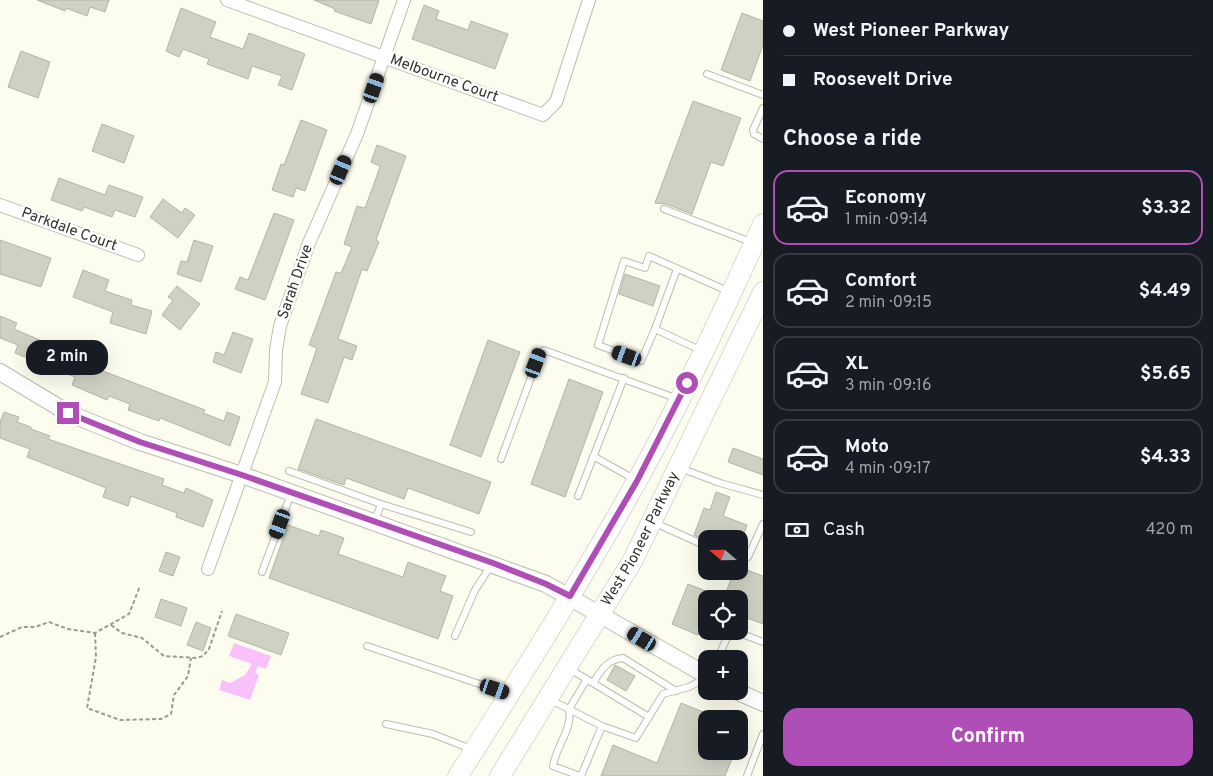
<!DOCTYPE html>
<html lang="en">
<head>
<meta charset="utf-8">
<style>
	:root { --surface:#171b24; --page:#20242c; --text:#f1f3f6; --muted:#9ea1a6; --line:#363941; --accent:#ae4eb6 }
	body { margin:0; font-family:Overpass,sans-serif; background:var(--page); color:var(--text); height:100vh; display:flex; flex-direction:column; font-size:19px; white-space:nowrap }
	* { box-sizing:border-box; margin:0 }
	p { font-size:16px; color:var(--muted) }
	.icon { flex:none; width:28px; height:28px; fill:none; stroke:currentColor; stroke-width:2; stroke-linecap:round; stroke-linejoin:round }
	.map { position:relative; flex:1; overflow:hidden }
	.panel { display:flex; flex-direction:column; background:var(--surface); width:450px }
	.panel>* { flex:none }
	.hud { display:grid; align-content:center; height:110px; padding:0 20px; background:var(--surface) }
	.needle { width:32px; rotate:290deg }
	.controls { position:absolute; left:698px; top:530px; display:grid; gap:10px }
	.controls a { display:grid; place-items:center; width:50px; height:50px; border-radius:10px; background:var(--surface); box-shadow:0 5px 20px #0002; font-size:25px }
	.end { position:absolute; width:22px; height:22px; margin:-11px; border:6px solid #ae4eb6; background:#fff; box-shadow:0 0 0 2px #fff }
	.from { border-radius:50% }
	.bubble { position:absolute; height:35px; border-radius:15px; background:var(--surface); box-shadow:0 5px 20px #0002; font-size:16px; font-weight:700; line-height:35px; text-align:center }
	.car { position:absolute; width:15px; height:30px; margin:-15px -8px; border-radius:6px; box-shadow:0 0 4px 1px #0007; background:linear-gradient(#222 24%,#8ab4d8 0 40%,#222 0 76%,#8ab4d8 0 86%,#222 0) }
	.hud b { display:flex; align-items:center; gap:18px; height:48px; font-size:19px }
	.hud b+b { border-top:1px solid var(--line) }
	.hud i { width:12px; height:12px; background:var(--text) }
	ul { padding:0; list-style:none }
	li { display:flex; align-items:center; gap:15px; height:75px; margin:0 10px 8px; padding:0 10px; border:2px solid var(--line); border-radius:15px }
	li div { flex:1 }
	li b { display:block; font-size:19px }
	li em { font-style:normal; font-weight:700 }
	li.active { border-color:var(--accent) }
	li>.icon { width:45px; height:45px; stroke-width:1.5 }
	h2 { padding:0 20px; font-size:22px; line-height:60px }
	.pay { display:flex; align-items:center; gap:12px; height:55px; padding:0 20px; font-size:19px }
	.pay p { margin-inline-start:auto }
	.primary-button { display:flex; gap:10px; margin-top:auto; padding:10px 20px }
	.primary-button a { flex:1; height:58px; border-radius:15px; background:var(--accent); color:#fff; font-size:20px; font-weight:700; line-height:58px; text-align:center }
	main { display:flex; flex:1; min-height:0 }
	.map>svg:first-child { display:block }
</style>
</head>
<body>
<main>
<div class="map">
<svg width="763" height="776" viewBox="0 0 763 776">
	<rect width="100%" height="100%" fill="#fcfdee"/>
	<path fill="#f8c1fc" d="M234,643l37,13 -5,13 -8,-3 -3,7 4,2 -9,25 -31,-10 3,-10 8,3 15,-8 7,-11 -23,-8z"/>
	<path fill="#cfd1c2" stroke="#b3b5a6" d="M37,0h72l-4,12 -15,-5 -3,9 -21,-8 -1,3z
		M314,0h65l-8,24 -37,-13 1,-2z
		M424,5l15,6 -3,8 32,11 3,-9 37,13 -13,35 -83,-30z
		M181,8l35,14 -6,15 33,12 6,-16 56,21 -13,36 -14,-5 4,-9 -30,-10 -4,13 -41,-15 2,-5 -26,-10 -4,8 -13,-6z
		M742,13l21,8v24l-13,36 -29,-11z
		M21,51l29,11 -12,36 -30,-11z
		M693,101l48,17 -18,48 -12,-4 -19,52 -26,-10 -11,-1z
		M301,120l26,10 -22,61 -9,-3 -3,9 -21,-7 9,-26 3,1z
		M102,124l32,12 -10,27 -32,-12z
		M377,145l29,11 -30,84 3,2 -12,29 -5,-2 -24,70 19,7 -5,14 -8,-3 -16,46 -27,-9 16,-46 -8,-3 27,-73 5,1 11,-26 -8,-3 13,-38 8,2 10,-27 5,-15 -9,-4z
		M59,178l46,17 4,-10 34,12 -8,20 -20,-7 -3,7 -28,-10 -2,4 -31,-11z
		M163,199l19,14 3,-5 10,7 -17,23 -28,-21z
		M274,213l20,7 -29,80 -30,-11 5,-12 8,3z
		M0,240l51,18 -10,29 -41,-13z
		M194,240l19,6 -12,36 -24,-8 4,-13 6,1z
		M83,270l26,10 -4,11 27,9 -1,5 21,6 -6,23 -36,-11 3,-11 -40,-15z
		M625,274l35,12 -7,20 -34,-12z
		M177,286l23,18 -20,26 -18,-15 11,-15 -5,-3z
		M0,316l17,7 -3,6 82,35 -1,4 110,42 -2,3 21,8 3,-9 13,5 -10,29 -70,-28 -1,3 -31,-11 2,-6 -21,-8 -2,4 -35,-15 3,-8 -60,-24 3,-8 -18,-7z
		M233,332l20,7 -12,34 -28,-11 3,-10 8,3z
		M488,340l32,12 -39,105 -31,-12z
		M569,379l34,13 -38,105 -34,-13z
		M4,412l15,5 -2,5 14,5v2l19,7 -2,3 116,40 -2,6 22,8 2,-5 27,12 -10,27 -27,-10 1,-4 -46,-17 -3,10 -25,-9 3,-9 -79,-31 3,-8 -30,-11v-16z
		M316,419l175,63 -12,32 -71,-26 -4,11 -58,-21 -2,7 -46,-16z
		M733,448l30,11v16l-35,-13z
		M716,492l14,5 -7,19 24,9 -5,14h-36v2l-12,-6 10,-27 6,2z
		M288,525l31,11 2,-6 23,8 -6,16 65,23 5,-15 38,14 -6,15 13,5 -15,43 -169,-61z
		M166,552l14,5 -7,19 -14,-5z
		M739,567l24,9v48l-24,-9v-16h-33v17l-8,19 -26,-11 16,-40 36,14 10,-27h5z
		M161,599l26,9 -6,18 -26,-9z
		M236,614l53,19 -8,22 -53,-19z
		M196,622l15,6 -8,23 -16,-6z
		M615,665l20,11 -9,15 -19,-11z
		M681,703l25,10v38h29l-10,25h-124l12,-31 44,18z"/>
	<g fill="none" stroke-linecap="round" stroke-linejoin="round">
		<defs>
			<path id="service" d="M707,74l56,21
				M763,108l-10,22 1,4 9,5
				M664,209l87,33
				M655,329l22,-60
				M702,351l-47,-22 -14,32 -43,-16 26,-84 21,7 4,-12 81,36
				M593,456l41,23
				M501,459l39,-106 4,-3 134,49
				M680,468l40,15 43,12
				M289,471l92,33 -6,17
				M578,496l46,-118
				M381,504l90,28
				M655,523l51,23
				M739,558l9,-1 15,-33
				M262,572l29,-78
				M455,636l20,-46 17,-26
				M367,646l139,47
				M717,659l12,-25 8,-2 26,10
				M568,668l81,49
				M593,683c8,-13 15,-24 30,-25l53,33
				M549,699l53,27 34,12 27,-44 26,-7 17,-9
				M386,724l47,10 38,15
				M580,776l-27,-10c3,-20 20,-37 16,-57l18,-30
				M581,776l21,-50
				M747,776l16,-42"/>
			<path id="minor" d="M227,0l316,115 13,-13 33,-102
				M0,205l138,50
				M208,569l67,-187 1,-32 4,-24 29,-83 48,-109 47,-134"/>
			<path id="tertiary" d="M0,372l68,41 72,29 102,33 304,109 160,91
				M736,691l27,12"/>
			<g id="primary">
				<path d="M458,776c62,-98 124,-196 180,-297 46,-83 86,-169 125,-255"/>
				<path id="s1" d="M500,776l133,-216 130,-268"/>
			</g>
		</defs>
		<use href="#service" stroke="#bcbdaf" stroke-width="8"/>
		<use href="#minor" stroke="#bcbdaf" stroke-width="14"/>
		<use href="#tertiary" stroke="#bcbdaf" stroke-width="18"/>
		<use href="#primary" stroke="#bcbdaf" stroke-width="21"/>
		<path stroke="#9a9b91" stroke-width="2" stroke-dasharray="4 2.5" stroke-linecap="butt" d="M111,625l11,8 20,5 22,18 32,2 7,-2 6,-7 13,-38
			M95,633l1,24 -9,51 33,12 41,-1 10,-5 3,-19 14,-19 3,-18
			M0,637l22,-10h13l14,-5 19,7 27,4 34,-19 11,-28"/>
		<use href="#service" stroke="#fff" stroke-width="6"/>
		<use href="#minor" stroke="#fff" stroke-width="12"/>
		<use href="#tertiary" stroke="#fff" stroke-width="16"/>
		<use href="#primary" stroke="#fff" stroke-width="20"/>
	</g>
	<g fill="none" stroke-linecap="round" stroke-linejoin="round">
		<path stroke="#ae4eb6" stroke-width="6" d="M68,413l72,29 102,33 251,88 53,21 24,12 67,-115 50,-98"/>
	</g>
	<g text-anchor="middle" dominant-baseline="central" stroke-width="5" stroke-linejoin="round" paint-order="stroke">
		<g font-size="15" fill="#32332d" stroke="#fff">
			<text transform="translate(444 79) rotate(20)">Melbourne Court</text>
			<text transform="translate(69 230) rotate(20)">Parkdale Court</text>
			<text transform="translate(296 282) rotate(-71)">Sarah Drive</text>
			<text stroke="none"><textPath href="#s1" startOffset="276">West Pioneer Parkway</textPath></text>
		</g>
	</g>
</svg>
<div class="controls">
<a><svg class="needle" viewBox="-14 -14 28 28"><path d="M0-13l5 13h-10z" fill="#e53935"/><path d="M0 13l5-13h-10z" fill="#9ea1a6"/></svg></a>
<a><svg class="icon" aria-label="locate" viewBox="0 0 24 24"><circle cx="12" cy="12" r="6"/><path d="M12 2v4M12 18v4M2 12h4M18 12h4"/></svg></a>
<a>+</a>
<a>−</a>
</div>
<i class="end from" style="left:687px;top:383px"></i>
<i class="end" style="left:68px;top:413px"></i>
<div class="bubble" style="left:26px;top:340px;width:82px">2 min</div>
<i class="car" style="left:374px;top:88px;rotate:19deg"></i>
<i class="car" style="left:341px;top:170px;rotate:23deg"></i>
<i class="car" style="left:627px;top:356px;rotate:290deg"></i>
<i class="car" style="left:536px;top:363px;rotate:20deg"></i>
<i class="car" style="left:280px;top:524px;rotate:200deg"></i>
<i class="car" style="left:642px;top:639px;rotate:301deg"></i>
<i class="car" style="left:495px;top:689px;rotate:109deg"></i>
</div>
<section class="panel">
<div class="hud">
<b><i class="from"></i>West Pioneer Parkway</b>
<b><i></i>Roosevelt Drive</b>
</div>
<h2>Choose a ride</h2>
<ul>
<li class="active"><svg class="icon" aria-label="car" viewBox="0 0 24 24"><path d="M5 17H2v-5l4-1 3-4h7l3 4 3 1v5h-3M9 17h6M6 11h13"/><circle cx="7" cy="17" r="2"/><circle cx="17" cy="17" r="2"/></svg><div><b>Economy</b><p>1 min · 09:14</p></div><em>$3.32</em></li>
<li><svg class="icon" aria-label="car" viewBox="0 0 24 24"><path d="M5 17H2v-5l4-1 3-4h7l3 4 3 1v5h-3M9 17h6M6 11h13"/><circle cx="7" cy="17" r="2"/><circle cx="17" cy="17" r="2"/></svg><div><b>Comfort</b><p>2 min · 09:15</p></div><em>$4.49</em></li>
<li><svg class="icon" aria-label="car" viewBox="0 0 24 24"><path d="M5 17H2v-5l4-1 3-4h7l3 4 3 1v5h-3M9 17h6M6 11h13"/><circle cx="7" cy="17" r="2"/><circle cx="17" cy="17" r="2"/></svg><div><b>XL</b><p>3 min · 09:16</p></div><em>$5.65</em></li>
<li><svg class="icon" aria-label="car" viewBox="0 0 24 24"><path d="M5 17H2v-5l4-1 3-4h7l3 4 3 1v5h-3M9 17h6M6 11h13"/><circle cx="7" cy="17" r="2"/><circle cx="17" cy="17" r="2"/></svg><div><b>Moto</b><p>4 min · 09:17</p></div><em>$4.33</em></li>
</ul>
<div class="pay"><svg class="icon" aria-label="cash" viewBox="0 0 24 24"><path d="M3 7h18v10H3z"/><circle cx="12" cy="12" r="2"/></svg>Cash<p>420 m</p></div>
<div class="primary-button"><a>Confirm</a></div>
</section>
</main>
</body>
</html>
